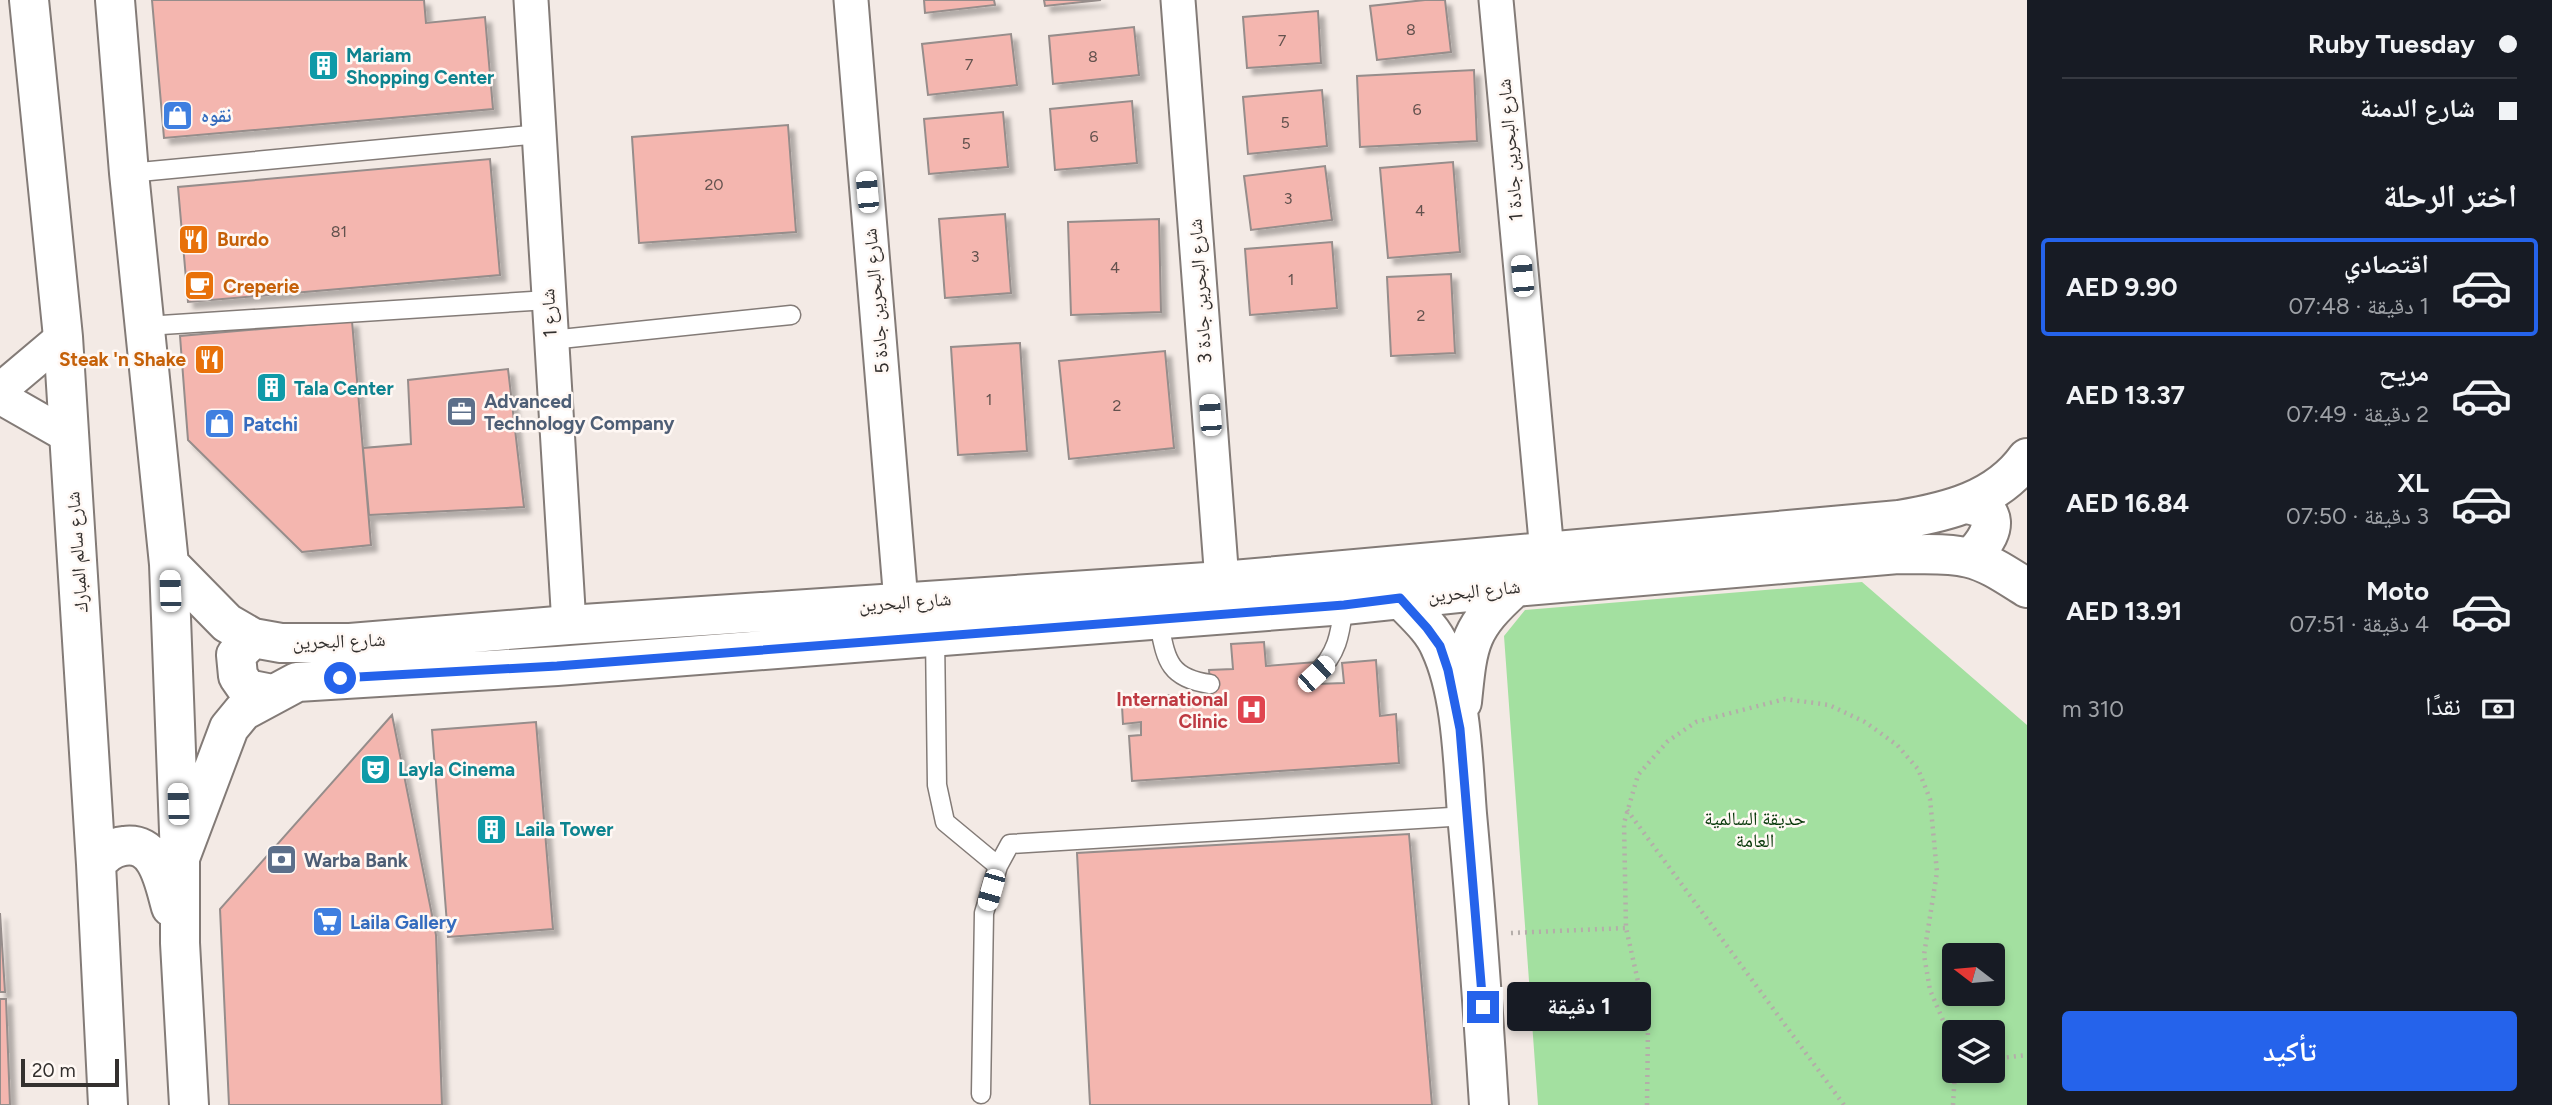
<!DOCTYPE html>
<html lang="ar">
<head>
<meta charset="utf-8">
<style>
	:root { --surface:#171b24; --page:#242831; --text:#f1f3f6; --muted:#9ea1a6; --line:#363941; --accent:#2563eb }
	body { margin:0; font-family:Figtree,"Noto Naskh Arabic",sans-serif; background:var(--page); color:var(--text); direction:rtl; height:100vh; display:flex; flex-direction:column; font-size:26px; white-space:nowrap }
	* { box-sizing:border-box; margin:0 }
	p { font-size:23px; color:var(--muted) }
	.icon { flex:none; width:38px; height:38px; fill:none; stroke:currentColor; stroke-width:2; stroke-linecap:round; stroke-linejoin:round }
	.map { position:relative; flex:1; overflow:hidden; direction:ltr }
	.panel { display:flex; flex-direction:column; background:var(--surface); width:525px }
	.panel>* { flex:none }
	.hud { display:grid; align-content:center; height:154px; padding:0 35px; background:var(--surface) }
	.needle { width:46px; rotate:286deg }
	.fabs { position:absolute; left:1942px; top:943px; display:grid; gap:14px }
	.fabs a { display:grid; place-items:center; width:63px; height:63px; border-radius:7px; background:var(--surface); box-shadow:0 4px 10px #0003; font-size:35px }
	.scale { position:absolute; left:21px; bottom:18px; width:98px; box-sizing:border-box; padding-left:7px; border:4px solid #33302e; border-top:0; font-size:19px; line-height:24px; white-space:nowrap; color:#33302e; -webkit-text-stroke:5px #fff8f4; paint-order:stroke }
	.end { position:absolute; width:32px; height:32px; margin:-16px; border:9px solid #2563eb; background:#fff; box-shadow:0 0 0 4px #fff }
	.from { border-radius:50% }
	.bubble { position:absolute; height:49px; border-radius:7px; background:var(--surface); box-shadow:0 4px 10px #0003; font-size:23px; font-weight:700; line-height:49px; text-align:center; direction:rtl }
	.car { position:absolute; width:21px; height:42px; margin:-21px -10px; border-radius:9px; box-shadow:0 0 5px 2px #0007; background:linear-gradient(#fff 24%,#345 0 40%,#fff 0 76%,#345 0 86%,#fff 0) }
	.hud b { display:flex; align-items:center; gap:24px; height:66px; font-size:26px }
	.hud b+b { border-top:2px solid var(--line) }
	.hud i { width:18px; height:18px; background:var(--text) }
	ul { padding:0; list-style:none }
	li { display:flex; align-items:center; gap:21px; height:98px; margin:0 14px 10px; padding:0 21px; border:4px solid transparent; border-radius:7px }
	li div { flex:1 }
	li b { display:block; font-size:26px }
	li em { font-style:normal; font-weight:700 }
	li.active { border-color:var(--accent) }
	li>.icon { width:63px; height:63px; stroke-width:1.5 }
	h2 { padding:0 35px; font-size:32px; line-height:84px }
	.pay { display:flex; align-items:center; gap:18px; height:77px; padding:0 35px; font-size:26px }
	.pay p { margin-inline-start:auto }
	.primary-button { display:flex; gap:14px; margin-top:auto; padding:14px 35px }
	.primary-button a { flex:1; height:80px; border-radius:7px; background:var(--accent); color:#fff; font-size:28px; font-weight:700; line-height:80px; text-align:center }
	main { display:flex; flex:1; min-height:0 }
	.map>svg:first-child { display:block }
</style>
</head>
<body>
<main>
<section class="panel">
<div class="hud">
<b><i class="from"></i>Ruby Tuesday</b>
<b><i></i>شارع الدمنة</b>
</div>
<h2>اختر الرحلة</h2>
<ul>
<li class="active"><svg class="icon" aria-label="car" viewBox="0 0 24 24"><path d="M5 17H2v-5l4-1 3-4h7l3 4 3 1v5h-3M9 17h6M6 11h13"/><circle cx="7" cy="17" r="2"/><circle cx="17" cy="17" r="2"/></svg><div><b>اقتصادي</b><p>1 دقيقة · 07:48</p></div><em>AED 9.90</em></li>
<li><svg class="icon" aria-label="car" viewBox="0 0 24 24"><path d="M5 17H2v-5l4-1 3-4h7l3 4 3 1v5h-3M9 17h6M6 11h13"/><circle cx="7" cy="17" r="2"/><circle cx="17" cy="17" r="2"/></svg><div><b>مريح</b><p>2 دقيقة · 07:49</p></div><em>AED 13.37</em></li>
<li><svg class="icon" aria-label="car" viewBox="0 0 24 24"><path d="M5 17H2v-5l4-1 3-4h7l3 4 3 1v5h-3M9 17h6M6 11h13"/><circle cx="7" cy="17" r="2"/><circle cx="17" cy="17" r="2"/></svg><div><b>XL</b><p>3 دقيقة · 07:50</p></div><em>AED 16.84</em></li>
<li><svg class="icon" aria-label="car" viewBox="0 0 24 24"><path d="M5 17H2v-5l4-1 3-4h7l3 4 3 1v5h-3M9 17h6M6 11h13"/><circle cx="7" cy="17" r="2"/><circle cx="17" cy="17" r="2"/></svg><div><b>Moto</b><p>4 دقيقة · 07:51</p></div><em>AED 13.91</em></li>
</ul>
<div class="pay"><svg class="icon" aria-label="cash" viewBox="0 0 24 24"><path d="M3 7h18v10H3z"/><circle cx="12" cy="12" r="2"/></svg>نقدًا<p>310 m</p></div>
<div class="primary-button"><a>تأكيد</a></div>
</section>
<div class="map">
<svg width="2027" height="1105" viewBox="0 0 2027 1105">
	<defs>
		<filter id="shadow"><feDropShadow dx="6" dy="6" stdDeviation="2" flood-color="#0004"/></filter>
	</defs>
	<rect width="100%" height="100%" fill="#f3eae5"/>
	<path fill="#a3e0a0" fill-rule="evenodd" d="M1862,582l165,143v380h-489l-34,-469 21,-26zM1955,956h38v38h-38zM1955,1032h38v39h-38z"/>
	<path fill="#f4b6af" stroke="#968d8b" stroke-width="2" filter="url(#shadow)" d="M152,0h272l2,23 59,-6 8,92 -329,29z
		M924,0h70l1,5 -70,8z
		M1044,0h57l-56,6z
		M1425,0h20l6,52 -74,8 -7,-54z
		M1318,11l3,52 -74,5 -4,-51z
		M1134,27l5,48 -86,9 -4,-48z
		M1011,34l6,51 -89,10 -6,-51z
		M1474,70l3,71 -117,6 -3,-71z
		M1322,90l5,56 -79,8 -5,-57z
		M1132,101l5,62 -82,7 -5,-61z
		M1003,112l5,55 -79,7 -5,-55z
		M788,125l8,107 -157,11 -7,-106z
		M490,159l10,116 -312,27 -10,-115z
		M1453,162l7,90 -72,6 -8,-90z
		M1325,166l7,54 -81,10 -7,-54z
		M1005,214l6,79 -66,5 -6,-79z
		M1159,219l2,93 -90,3 -3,-93z
		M1332,242l5,66 -87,7 -5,-66z
		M1451,274l4,79 -64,3 -4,-79z
		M352,321l19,224 -69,7 -114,-112 -8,-104z
		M1020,343l7,108 -69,4 -7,-108z
		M1165,351l9,97 -105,11 -10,-98z
		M508,369l16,138 -155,8 -6,-67 48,-4 -3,-64z
		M1264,642l2,24 50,-4 1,22 27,-1 -2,-20 34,-3 4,56 16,-2 3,49 -267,18 -3,-45 12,-1v-13l-18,2 -1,-18 18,-2v-7l33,-2 1,10 38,-2 -3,-33 24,-1 -2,-25z
		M392,715l44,220 6,170h-213l-9,-196z
		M536,722l17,207 -105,8 -16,-207z
		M1409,834l23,271h-342l-13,-252z
		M0,913l5,79h-5z
		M0,999h6l4,106h-10z"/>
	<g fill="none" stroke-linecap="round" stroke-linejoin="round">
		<defs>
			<path id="lane" d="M129,173l411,-39
				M146,326l402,-26
				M551,340l240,-25
				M1158,619c8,38 8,59 52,65
				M935,636l2,149 8,37 53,44
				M1316,674c22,-21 24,-40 28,-69
				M981,1094l3,-181 14,-47 12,-22 457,-28"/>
			<path id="street" d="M531,0l38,625
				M851,0l50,602
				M1178,0l44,581
				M1496,0l51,552
				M0,390l63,-53
				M0,397l70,40"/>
			<path id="secondary" d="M29,0l34,337 33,527 12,241
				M115,0l14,173 40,391 11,294v85l9,162
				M1968,504c4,1 12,3 16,5 18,15 -3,39 -14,49
				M169,564l58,59 26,15 28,5h69l219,-18 653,-44 677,-61c48,-8 98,-20 128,-62
				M1400,598c14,15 32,30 40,49 22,47 23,116 27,167 9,97 16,194 22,291
				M253,638l-17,17 2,21 9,13 25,5
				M1462,702c6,-60 7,-74 53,-115
				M180,858l49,-130 14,-17 54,-29 260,-16 787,-61 171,-18 383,-33c23,1 48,-2 71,4 21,5 40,19 58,30
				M96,864c8,-10 16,-17 28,-18 34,-5 40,37 47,61"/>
		</defs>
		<use href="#lane" stroke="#837b77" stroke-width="21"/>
		<use href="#street" stroke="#837b77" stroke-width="37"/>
		<use href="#secondary" stroke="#837b77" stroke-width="42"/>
		<path stroke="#b4ada9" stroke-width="4.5" stroke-dasharray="2 5" stroke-linecap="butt" d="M1627,810l217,295
			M1511,933l115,-5
			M1993,1059l34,-4
			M1647,1105l1,-79 -22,-98 -2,-105 14,-48 30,-34 28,-19 89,-23 44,6 36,17 32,23 21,24 12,30 7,73 -13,83 6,35 15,35 10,35
			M1953,1105l2,-34"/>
		<use href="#lane" stroke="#fff" stroke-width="18"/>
		<use href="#street" stroke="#fff" stroke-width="33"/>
		<use href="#secondary" stroke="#fff" stroke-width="38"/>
	</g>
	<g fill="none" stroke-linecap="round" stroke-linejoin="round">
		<path stroke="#2563eb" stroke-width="9" d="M340,678l217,-12 787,-61 56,-7 27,30 13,18 8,24 12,59 23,278"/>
	</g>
	<defs>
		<symbol id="building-square" viewBox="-11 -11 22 22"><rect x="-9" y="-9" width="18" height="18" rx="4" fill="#0f9aa8" stroke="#fff8f4"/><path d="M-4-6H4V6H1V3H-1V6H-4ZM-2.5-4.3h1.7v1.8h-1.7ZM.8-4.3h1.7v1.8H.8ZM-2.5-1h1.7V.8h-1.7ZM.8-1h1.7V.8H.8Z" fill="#fff"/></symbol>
		<symbol id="shop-square" viewBox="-11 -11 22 22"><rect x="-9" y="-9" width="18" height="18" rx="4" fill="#3f7fe0" stroke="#fff8f4"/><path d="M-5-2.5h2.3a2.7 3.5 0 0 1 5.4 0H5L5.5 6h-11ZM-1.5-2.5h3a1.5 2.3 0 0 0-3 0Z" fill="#fff"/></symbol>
		<symbol id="restaurant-square" viewBox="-11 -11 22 22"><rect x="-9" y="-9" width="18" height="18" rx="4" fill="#e8710a" stroke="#fff8f4"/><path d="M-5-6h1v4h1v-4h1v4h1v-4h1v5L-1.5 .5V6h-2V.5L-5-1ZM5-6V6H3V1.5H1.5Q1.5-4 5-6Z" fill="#fff"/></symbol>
		<symbol id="cafe-square" viewBox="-11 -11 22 22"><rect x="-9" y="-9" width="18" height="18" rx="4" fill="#e8710a" stroke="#fff8f4"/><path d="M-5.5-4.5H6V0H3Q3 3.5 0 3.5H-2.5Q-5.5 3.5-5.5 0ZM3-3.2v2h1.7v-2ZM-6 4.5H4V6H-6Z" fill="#fff"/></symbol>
		<symbol id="office-square" viewBox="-11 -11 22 22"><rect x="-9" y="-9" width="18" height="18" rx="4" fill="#5c6f8a" stroke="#fff8f4"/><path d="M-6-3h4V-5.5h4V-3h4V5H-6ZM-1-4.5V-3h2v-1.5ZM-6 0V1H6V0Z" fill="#fff"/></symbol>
		<symbol id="hospital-square" viewBox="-11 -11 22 22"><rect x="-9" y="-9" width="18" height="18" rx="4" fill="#e0444e" stroke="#fff8f4"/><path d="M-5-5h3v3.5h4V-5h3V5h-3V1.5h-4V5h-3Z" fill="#fff"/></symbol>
		<symbol id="theatre-square" viewBox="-11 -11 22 22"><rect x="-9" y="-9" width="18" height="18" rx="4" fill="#0f9aa8" stroke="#fff8f4"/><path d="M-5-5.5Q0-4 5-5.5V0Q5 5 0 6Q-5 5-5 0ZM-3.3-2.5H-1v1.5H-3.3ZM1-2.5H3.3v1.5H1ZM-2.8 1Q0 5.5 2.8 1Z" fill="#fff"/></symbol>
		<symbol id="bank-square" viewBox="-11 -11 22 22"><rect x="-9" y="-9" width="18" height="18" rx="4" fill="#5c6f8a" stroke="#fff8f4"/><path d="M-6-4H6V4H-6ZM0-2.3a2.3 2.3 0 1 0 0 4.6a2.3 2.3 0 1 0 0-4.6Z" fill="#fff"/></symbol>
		<symbol id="supermarket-square" viewBox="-11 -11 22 22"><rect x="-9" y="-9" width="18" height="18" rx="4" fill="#3f7fe0" stroke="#fff8f4"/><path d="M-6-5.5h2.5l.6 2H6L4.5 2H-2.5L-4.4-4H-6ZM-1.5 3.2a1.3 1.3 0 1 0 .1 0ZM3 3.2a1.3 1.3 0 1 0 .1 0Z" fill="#fff"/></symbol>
	</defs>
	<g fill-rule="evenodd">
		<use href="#building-square" x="306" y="48" width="35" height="35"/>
		<use href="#shop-square" x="160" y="98" width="35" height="35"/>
		<use href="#restaurant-square" x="176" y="222" width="35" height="35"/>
		<use href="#cafe-square" x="182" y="268" width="35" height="35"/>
		<use href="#restaurant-square" x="192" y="342" width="35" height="35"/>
		<use href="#building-square" x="254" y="370" width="35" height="35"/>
		<use href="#office-square" x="444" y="394" width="35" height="35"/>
		<use href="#shop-square" x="202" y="406" width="35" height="35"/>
		<use href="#hospital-square" x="1234" y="692" width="35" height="35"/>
		<use href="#theatre-square" x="358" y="752" width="35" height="35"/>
		<use href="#building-square" x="474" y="812" width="35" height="35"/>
		<use href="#bank-square" x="264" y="842" width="35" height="35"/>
		<use href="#supermarket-square" x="310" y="904" width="35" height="35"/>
	</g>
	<g text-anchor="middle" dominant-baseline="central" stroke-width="5" stroke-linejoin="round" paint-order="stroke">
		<g font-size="16" fill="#63524e">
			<text x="1411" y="29">8</text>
			<text x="1282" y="40">7</text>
			<text x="1093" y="56">8</text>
			<text x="969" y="64">7</text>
			<text x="1417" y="109">6</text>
			<text x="1285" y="122">5</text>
			<text x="1094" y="136">6</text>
			<text x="966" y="143">5</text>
			<text x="714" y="184">20</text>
			<text x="1288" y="198">3</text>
			<text x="1420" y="210">4</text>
			<text x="339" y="231">81</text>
			<text x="975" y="256">3</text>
			<text x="1115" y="267">4</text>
			<text x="1291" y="279">1</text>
			<text x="1421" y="315">2</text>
			<text x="989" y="399">1</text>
			<text x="1117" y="405">2</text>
		</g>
		<g font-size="19" font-weight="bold" fill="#0d838f" stroke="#fff8f4" text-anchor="start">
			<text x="346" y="55">Mariam<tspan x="346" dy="22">Shopping Center</tspan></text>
			<text x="294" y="388">Tala Center</text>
			<text x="398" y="769">Layla Cinema</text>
			<text x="515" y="829">Laila Tower</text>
		</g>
		<g font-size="19" font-weight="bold" fill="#366cbe" stroke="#fff8f4" text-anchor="start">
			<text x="201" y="115">نقوه</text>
			<text x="243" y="424">Patchi</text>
			<text x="350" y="922">Laila Gallery</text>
		</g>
		<g font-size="19" fill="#33302e" stroke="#fff8f4">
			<text transform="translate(1510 150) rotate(-95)">شارع البحرين جادة 1</text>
			<text transform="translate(1200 291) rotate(-94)">شارع البحرين جادة 3</text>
			<text transform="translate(876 301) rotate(-95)">شارع البحرين جادة 5</text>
			<text transform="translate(549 313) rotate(-93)">شارع 1</text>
			<text transform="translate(77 552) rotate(-94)">شارع سالم المبارك</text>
			<text transform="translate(1474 591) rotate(-6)">شارع البحرين</text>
			<text transform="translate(905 602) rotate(-4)">شارع البحرين</text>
			<text transform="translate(339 641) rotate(-2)">شارع البحرين</text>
		</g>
		<g font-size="19" font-weight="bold" fill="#c56008" stroke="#fff8f4" text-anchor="start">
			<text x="217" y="239">Burdo</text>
			<text x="223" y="286">Creperie</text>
			<text x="186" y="359" text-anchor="end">Steak 'n Shake</text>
		</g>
		<g font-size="19" font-weight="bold" fill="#4e5e75" stroke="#fff8f4" text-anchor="start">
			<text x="484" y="401">Advanced<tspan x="484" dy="22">Technology Company</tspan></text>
			<text x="304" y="860">Warba Bank</text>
		</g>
		<g font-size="19" font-weight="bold" fill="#be3a42" stroke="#fff8f4" text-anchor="end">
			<text x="1228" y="699">International<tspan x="1228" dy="22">Clinic</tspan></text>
		</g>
		<g font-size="19" fill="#053607" stroke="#fff8f4">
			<text x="1755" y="818">حديقة السالمية<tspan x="1755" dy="22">العامة</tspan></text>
		</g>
	</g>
</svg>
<div class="fabs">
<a><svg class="needle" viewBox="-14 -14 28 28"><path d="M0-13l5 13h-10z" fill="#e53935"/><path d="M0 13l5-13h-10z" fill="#9ea1a6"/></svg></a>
<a><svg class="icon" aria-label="layers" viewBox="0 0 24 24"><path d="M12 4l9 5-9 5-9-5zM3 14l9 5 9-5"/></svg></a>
</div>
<div class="scale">20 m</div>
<i class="end from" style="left:340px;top:678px"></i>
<i class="end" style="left:1483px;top:1007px"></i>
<div class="bubble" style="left:1507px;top:982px;width:144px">1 دقيقة</div>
<i class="car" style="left:867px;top:192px;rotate:355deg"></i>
<i class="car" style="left:1522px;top:276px;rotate:355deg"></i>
<i class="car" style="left:1210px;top:415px;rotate:356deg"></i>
<i class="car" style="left:170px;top:591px;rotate:358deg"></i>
<i class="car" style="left:1316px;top:674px;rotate:47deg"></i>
<i class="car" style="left:178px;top:804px;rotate:358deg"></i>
<i class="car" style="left:991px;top:890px;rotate:196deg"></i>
</div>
</main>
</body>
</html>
